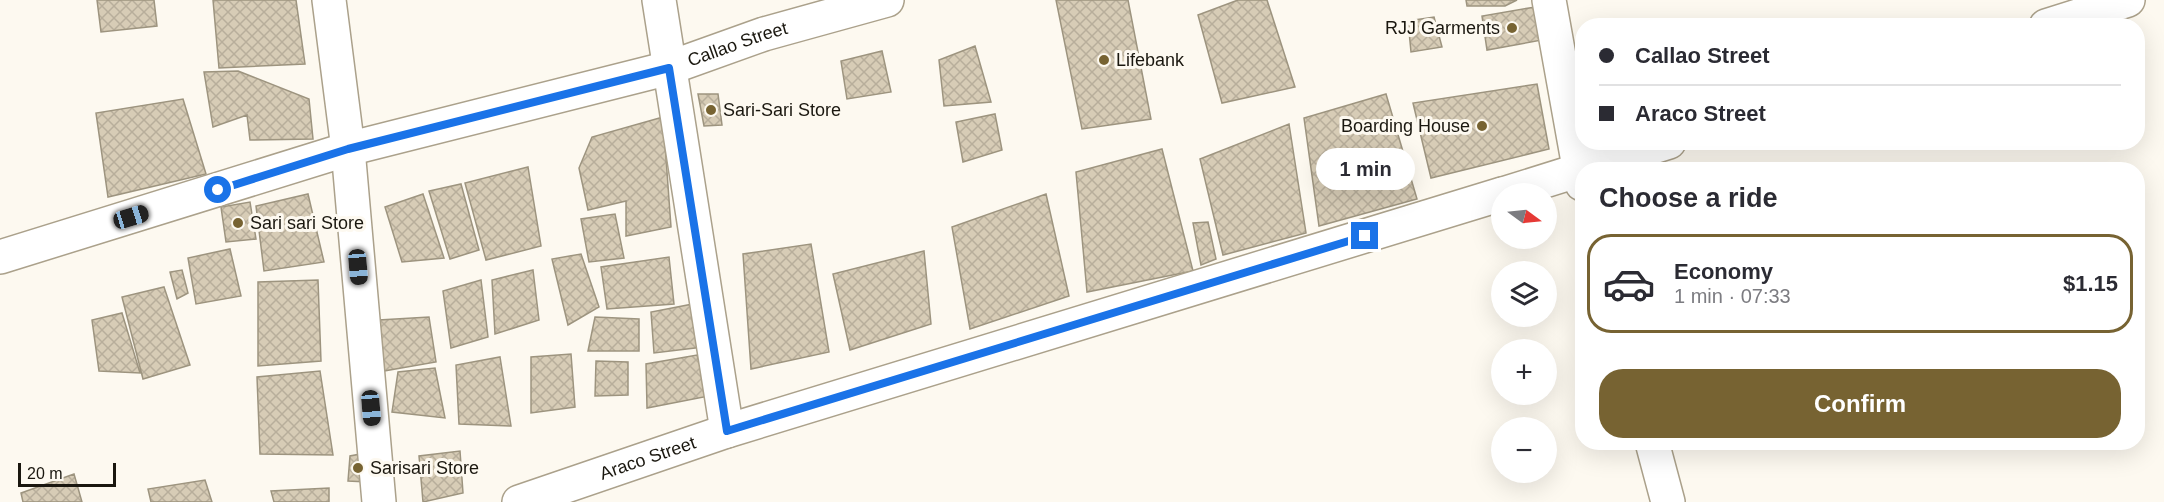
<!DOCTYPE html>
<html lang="en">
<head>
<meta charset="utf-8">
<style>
	:root { --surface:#fff; --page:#f7f7f7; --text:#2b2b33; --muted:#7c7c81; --line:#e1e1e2; --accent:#776332 }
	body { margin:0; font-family:Helvetica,sans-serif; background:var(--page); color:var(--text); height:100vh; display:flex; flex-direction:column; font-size:22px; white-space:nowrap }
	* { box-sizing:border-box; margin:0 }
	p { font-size:20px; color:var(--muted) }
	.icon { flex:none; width:33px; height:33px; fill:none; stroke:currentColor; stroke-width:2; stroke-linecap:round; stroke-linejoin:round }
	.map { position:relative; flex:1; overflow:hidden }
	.details { position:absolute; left:1575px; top:162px; width:570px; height:288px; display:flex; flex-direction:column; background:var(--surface); border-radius:24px; box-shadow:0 6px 24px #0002 }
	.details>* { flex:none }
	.hud { position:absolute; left:1575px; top:18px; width:570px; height:132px; border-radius:24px; box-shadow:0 6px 24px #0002; display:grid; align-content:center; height:132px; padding:0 24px; background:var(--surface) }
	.needle { width:39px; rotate:105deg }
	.fabs { position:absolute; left:1491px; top:183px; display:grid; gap:12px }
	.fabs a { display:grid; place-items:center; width:66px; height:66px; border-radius:50%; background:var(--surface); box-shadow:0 6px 24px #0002; font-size:30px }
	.scale { position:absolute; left:18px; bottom:15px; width:98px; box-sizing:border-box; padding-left:6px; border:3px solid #1a170f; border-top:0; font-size:16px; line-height:21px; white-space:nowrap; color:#1a170f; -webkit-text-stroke:4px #fdf9f0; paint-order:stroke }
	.end { position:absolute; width:27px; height:27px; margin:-14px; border:8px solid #1a73e8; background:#fff; box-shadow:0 0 0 3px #fff }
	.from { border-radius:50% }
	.bubble { position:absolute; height:42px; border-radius:21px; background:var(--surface); box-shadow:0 6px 24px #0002; font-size:20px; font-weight:800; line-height:42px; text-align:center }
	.car { position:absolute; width:18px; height:36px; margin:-18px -9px; border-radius:8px; box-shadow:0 0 4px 2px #0007; background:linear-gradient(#222 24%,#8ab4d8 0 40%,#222 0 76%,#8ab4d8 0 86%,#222 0) }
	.hud b { display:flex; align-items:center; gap:21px; height:57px; font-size:22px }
	.hud b+b { border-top:2px solid var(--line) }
	.hud i { width:15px; height:15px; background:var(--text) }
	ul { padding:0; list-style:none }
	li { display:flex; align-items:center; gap:18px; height:99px; margin:0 12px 9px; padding:0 12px; border:3px solid transparent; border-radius:24px }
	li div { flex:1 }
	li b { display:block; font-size:22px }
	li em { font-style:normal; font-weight:800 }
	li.on { border-color:var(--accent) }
	li>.icon { width:54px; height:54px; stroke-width:1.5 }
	h2 { padding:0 24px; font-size:27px; line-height:72px }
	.cta { display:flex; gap:12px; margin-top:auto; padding:12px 24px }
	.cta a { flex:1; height:69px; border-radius:24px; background:var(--accent); color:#fff; font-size:24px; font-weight:800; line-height:69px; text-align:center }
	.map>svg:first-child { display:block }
</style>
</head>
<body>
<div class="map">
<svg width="2164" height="502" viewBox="0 0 2164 502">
	<defs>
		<pattern id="building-cross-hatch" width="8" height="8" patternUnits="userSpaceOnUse" patternTransform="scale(1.5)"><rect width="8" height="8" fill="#d7ccb6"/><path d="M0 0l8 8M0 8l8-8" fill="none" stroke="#b8ae9b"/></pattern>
	</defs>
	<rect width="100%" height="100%" fill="#fdf9f0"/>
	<path fill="url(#building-cross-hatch)" stroke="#9d947f" stroke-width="1.5" d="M97,0h57l3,26 -56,6z
		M213,0h83l9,64 -86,4z
		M1056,0h72l23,119 -69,10z
		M1238,0h29l28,87 -73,16 -24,-88z
		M1466,0h51l-12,6h-38z
		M1535,7l7,33 -55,10 -5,-34z
		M1434,17l8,30 -31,5 -3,-31z
		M975,46l16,56 -47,4 -5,-46z
		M882,51l9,41 -44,7 -6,-38z
		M238,71l71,28 4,40 -63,1 -3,-25 -34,12 -9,-55z
		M1537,84l12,65 -118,29 -18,-75z
		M698,94h20l4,31 -18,1z
		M1386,94l31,105 -98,27 -15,-108z
		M183,99l23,75 -98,23 -12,-84z
		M995,114l7,36 -39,12 -7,-40z
		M663,117l8,110 -45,9v-35l-38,9 -9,-42 13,-31z
		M1289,124l17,109 -83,22 -23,-96z
		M1162,149l31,122 -106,21 -11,-120z
		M528,167l13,79 -55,14 -21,-77z
		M461,184l18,66 -29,9 -21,-68z
		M308,194l16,68 -60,9 -8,-65z
		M423,194l21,64 -42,4 -17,-55z
		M1046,194l23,102 -99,33 -18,-102z
		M250,202l6,37 -30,3 -5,-35z
		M615,214l9,44 -35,4 -8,-43z
		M1208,222l8,37 -15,6 -8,-42z
		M811,244l18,108 -78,17 -8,-115z
		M230,249l11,47 -45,8 -8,-46z
		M924,251l7,73 -81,26 -17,-76z
		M581,254l18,53 -31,18 -16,-66z
		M669,257l5,47 -67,5 -6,-42z
		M182,270l6,23 -11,6 -7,-27z
		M533,270l6,50 -44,14 -3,-54z
		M318,280l3,81 -63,5v-84z
		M481,280l7,57 -37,11 -8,-57z
		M164,287l26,78 -47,14 -21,-82z
		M698,303l5,44 -49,6 -3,-41z
		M122,313l18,60 -41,-2 -7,-51z
		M429,317l7,45 -58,10 1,-52z
		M595,317l44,2v32h-51z
		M571,354l4,53 -44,6v-56z
		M697,355l12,41 -62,12 -1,-44z
		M500,357l11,69 -52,-2 -3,-59z
		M596,361l32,1v33l-33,1z
		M435,368l10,50 -53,-6 6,-40z
		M320,371l13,84 -73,-1 -3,-77z
		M460,451l3,42 -40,9 -4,-46z
		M366,453l1,29 -19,-1 2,-25z
		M74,474l8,28h-59l-2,-9z
		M205,480l7,22h-61l-3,-13z
		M329,488v14h-55l-3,-11z"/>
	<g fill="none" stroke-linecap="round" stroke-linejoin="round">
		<defs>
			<g id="minor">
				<path d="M329,0l19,149 31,353"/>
				<path d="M659,0l68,431"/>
				<path d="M1549,0l33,184"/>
				<path d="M2046,26l82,-26"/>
				<path d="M1503,194l166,-52"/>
				<path id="s1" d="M0,257l348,-108 321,-81 95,-34 123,-34"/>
				<path d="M1652,442l16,60"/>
				<path id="s2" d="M519,502l208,-71 775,-237"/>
			</g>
		</defs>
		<use href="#minor" stroke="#aba18b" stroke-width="36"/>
		<use href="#minor" stroke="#fff" stroke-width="33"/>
	</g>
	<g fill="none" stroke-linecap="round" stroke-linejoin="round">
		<path stroke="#1a73e8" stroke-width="8" d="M218,190l130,-41 321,-81 58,363 638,-195"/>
	</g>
	<g fill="#776332" stroke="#fdf9f0" stroke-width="2">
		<circle cx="1512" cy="28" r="6"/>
		<circle cx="1104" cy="60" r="6"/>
		<circle cx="711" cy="110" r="6"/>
		<circle cx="1482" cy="126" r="6"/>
		<circle cx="238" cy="223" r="6"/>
		<circle cx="358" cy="468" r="6"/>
	</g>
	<g text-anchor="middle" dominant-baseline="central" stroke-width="6" stroke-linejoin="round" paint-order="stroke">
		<g font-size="18" fill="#1a170f" stroke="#fdf9f0" text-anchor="start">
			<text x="1500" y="28" text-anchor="end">RJJ Garments</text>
			<text x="1116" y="60">Lifebank</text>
			<text x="723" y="110">Sari-Sari Store</text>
			<text x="1470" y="126" text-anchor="end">Boarding House</text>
			<text x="250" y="223">Sari sari Store</text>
			<text x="370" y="468">Sarisari Store</text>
		</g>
		<g font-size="18" fill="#1a170f" stroke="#fdf9f0">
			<text stroke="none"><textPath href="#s1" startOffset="768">Callao Street</textPath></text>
			<text stroke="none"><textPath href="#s2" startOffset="136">Araco Street</textPath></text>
		</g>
	</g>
</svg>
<div class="fabs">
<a><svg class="needle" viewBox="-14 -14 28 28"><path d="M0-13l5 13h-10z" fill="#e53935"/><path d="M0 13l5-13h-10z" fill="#7c7c81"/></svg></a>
<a><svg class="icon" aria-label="layers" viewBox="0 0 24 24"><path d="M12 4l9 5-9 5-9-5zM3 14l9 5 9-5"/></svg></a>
<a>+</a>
<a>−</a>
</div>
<div class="scale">20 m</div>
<i class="end from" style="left:218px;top:190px"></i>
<i class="end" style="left:1365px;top:236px"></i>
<div class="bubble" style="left:1316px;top:148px;width:99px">1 min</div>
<i class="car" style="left:131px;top:217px;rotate:73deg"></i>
<i class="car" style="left:358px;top:267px;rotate:175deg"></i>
<i class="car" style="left:371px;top:408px;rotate:175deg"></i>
<div class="hud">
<b><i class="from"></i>Callao Street</b>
<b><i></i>Araco Street</b>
</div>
<section class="details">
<h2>Choose a ride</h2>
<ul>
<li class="on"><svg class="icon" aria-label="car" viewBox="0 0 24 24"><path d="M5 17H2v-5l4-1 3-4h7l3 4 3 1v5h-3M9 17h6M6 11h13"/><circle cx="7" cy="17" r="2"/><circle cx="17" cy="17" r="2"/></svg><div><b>Economy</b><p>1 min · 07:33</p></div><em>$1.15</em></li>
</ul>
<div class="cta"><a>Confirm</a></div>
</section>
</div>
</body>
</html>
